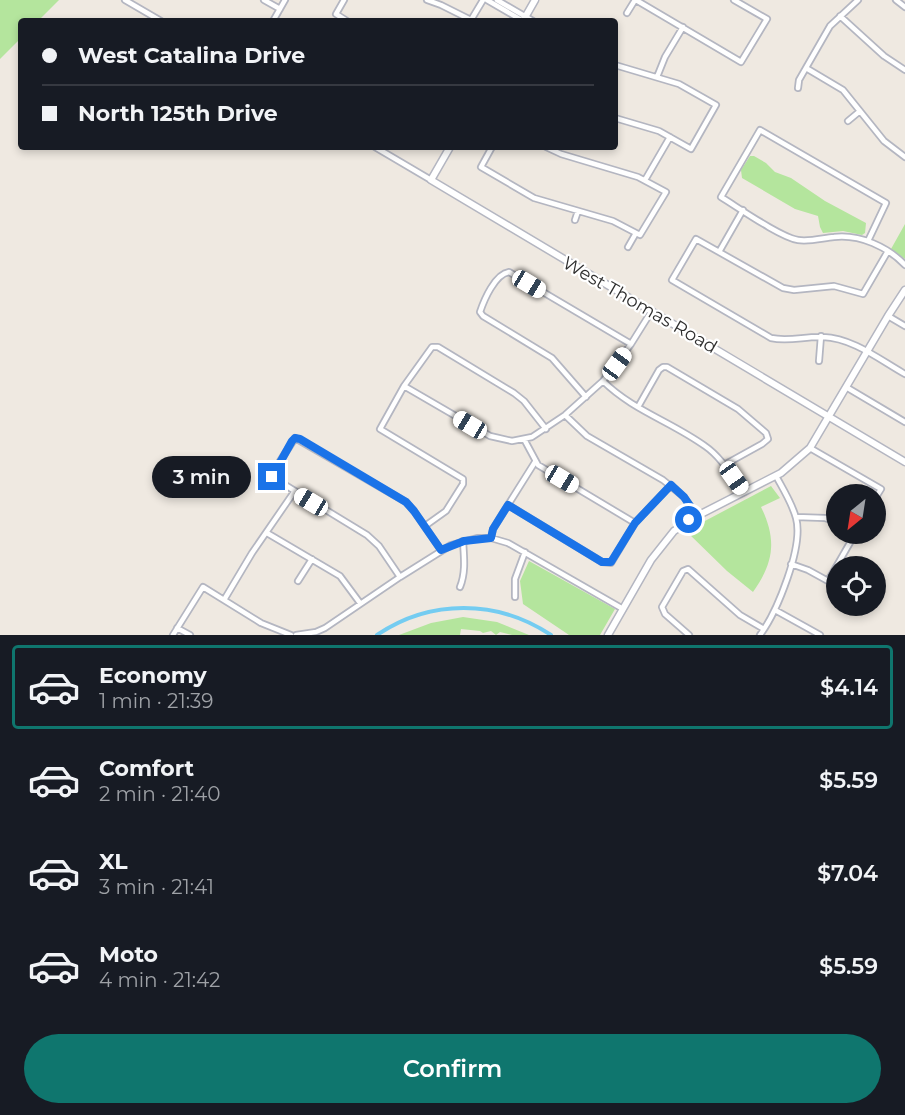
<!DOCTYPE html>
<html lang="en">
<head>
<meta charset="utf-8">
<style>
	:root { --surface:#171b24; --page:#242831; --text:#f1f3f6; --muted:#9ea1a6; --line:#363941; --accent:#0f766e }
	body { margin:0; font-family:Montserrat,sans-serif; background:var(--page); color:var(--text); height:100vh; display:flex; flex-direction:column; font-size:22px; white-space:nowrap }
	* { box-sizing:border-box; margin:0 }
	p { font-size:20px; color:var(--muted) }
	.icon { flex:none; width:33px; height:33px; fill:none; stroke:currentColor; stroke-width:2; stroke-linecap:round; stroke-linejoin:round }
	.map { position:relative; height:635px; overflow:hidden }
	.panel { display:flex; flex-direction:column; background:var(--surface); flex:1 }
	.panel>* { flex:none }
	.banner { position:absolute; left:18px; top:18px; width:600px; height:132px; border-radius:6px; box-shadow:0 3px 9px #0003; display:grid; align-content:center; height:132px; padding:0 24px; background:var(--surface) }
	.needle { width:39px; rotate:210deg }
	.tools { position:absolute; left:826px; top:484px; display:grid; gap:12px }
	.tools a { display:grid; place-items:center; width:60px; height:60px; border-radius:50%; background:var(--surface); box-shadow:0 3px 9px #0003; font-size:30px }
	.end { position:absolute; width:27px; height:27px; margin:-14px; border:8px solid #1a73e8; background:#fff; box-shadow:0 0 0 3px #fff }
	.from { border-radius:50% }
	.bubble { position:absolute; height:42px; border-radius:21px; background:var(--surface); box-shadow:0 3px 9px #0003; font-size:20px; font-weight:600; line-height:42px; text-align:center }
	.car { position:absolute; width:18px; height:36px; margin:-18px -9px; border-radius:8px; box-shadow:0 0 4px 2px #0007; background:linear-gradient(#fff 24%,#345 0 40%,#fff 0 76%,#345 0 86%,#fff 0) }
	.banner b { display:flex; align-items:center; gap:21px; height:57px; font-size:22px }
	.banner b+b { border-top:2px solid var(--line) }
	.banner i { width:15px; height:15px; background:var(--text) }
	ul { padding:10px 0 0; list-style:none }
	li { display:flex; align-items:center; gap:18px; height:84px; margin:0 12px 9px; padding:0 12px; border:3px solid transparent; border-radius:6px }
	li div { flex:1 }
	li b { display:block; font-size:22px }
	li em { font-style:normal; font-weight:600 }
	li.selected { border-color:var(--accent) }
	li>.icon { width:54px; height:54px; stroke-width:1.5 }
	.primary-button { display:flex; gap:12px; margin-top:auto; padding:12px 24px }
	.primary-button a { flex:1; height:69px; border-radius:36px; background:var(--accent); color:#fff; font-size:24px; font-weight:600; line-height:69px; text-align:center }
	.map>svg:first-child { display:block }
</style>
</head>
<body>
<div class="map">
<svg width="905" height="635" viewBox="0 0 905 635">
	<rect width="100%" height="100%" fill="#efe9e1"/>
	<path fill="#b4e59d" d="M0,0h59l-21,21h-17v17l-21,21z
		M750,156h4l12,7 9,9 16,6 34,23 41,22 -1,10 -3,2 -19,-4 -20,2 -3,-6 -2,-11 -23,-7 -53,-31 -1,-8z
		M905,224v35l-14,-10z
		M771,486l9,12 -19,9c16,33 13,55 -8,85l-26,-21 -41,-40z
		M529,561l86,48 -15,26h-31l-46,-31 -3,-23z
		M463,617l34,5 32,13h-17l-12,-3 -4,3 -5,-4 -8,2 -3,-2 -19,-2 -1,6h-61l32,-12z"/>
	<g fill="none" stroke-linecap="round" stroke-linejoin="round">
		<path stroke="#74ccf1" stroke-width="4" d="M377,635c53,-36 120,-36 174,0"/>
		<defs>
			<path id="street" d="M125,0l36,21
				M264,0l16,9
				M344,0l-8,14 11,7
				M427,0l14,5 30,15 12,-20
				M487,0l36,21
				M497,0l36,21
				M636,0l105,62 26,-43 -33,-19
				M896,0l9,7
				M627,13l8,-13
				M840,16l44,40 21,14
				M273,21l12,-21
				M615,65l64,19 37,21 -25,44 -32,-18 -44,-13
				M806,68l37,22 41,51 21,16
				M657,77l8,-20 18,-30
				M798,88l1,-8 31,-54 28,-26
				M848,121l12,-10
				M375,147l56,33
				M492,147l-11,20 53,31 79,23 23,12
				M546,147l15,7 77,23 28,15 -26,43 -4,-2 -8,14
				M645,180l25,-43
				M575,220l3,-9
				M868,241l18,-38 -126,-73 -39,67c18,11 59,40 77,43 11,2 25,-2 36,-3 26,-3 54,10 71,28
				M888,251l-25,43 -29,-8 -40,4 -11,-2 -87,-49 -24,41 99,58c18,4 34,-2 52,-1 30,1 57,23 82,37
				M719,252l24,-42
				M888,316l17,10
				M819,361l2,-25
				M603,381c29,29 69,41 102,65 16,11 27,30 39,46
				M404,386l86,50 22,5 20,-4 33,-22 38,-34 28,-37 20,-32
				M846,387l59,35
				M586,397l-34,-39 -69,-42 -3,-4c4,-12 15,-38 29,-40l122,72
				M638,407l21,-37 4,-3h4l71,42 28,24 2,6 -6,5 -38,21
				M565,415l22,21 76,44 21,17 13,19
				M524,439l14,26 97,58
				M810,448l71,41 -5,8
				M508,505l94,57 9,1 24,-40 36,-38
				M796,517l29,1 12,4
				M425,526l21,-15 17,-27v-5l-83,-50 24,-43 28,-39h6l76,46 10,8 22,28
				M267,533l73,43 20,27
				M491,538l2,-9 42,-67
				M791,564l17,6 20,11 27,-47
				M400,577l-21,-31 -12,-11 -95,-58 1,-5 22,-34 111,64 8,9 27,39
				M298,581l14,-22
				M460,587c6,-15 4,-30 3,-46
				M515,597v-18l10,-27
				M224,600l28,-47 42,-61
				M775,610l45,25
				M177,628l13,7
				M173,635l30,-48 58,36 30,12
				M296,635l20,-3 9,-4 75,-51 51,-32 26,-7h14l17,5 115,66
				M689,635l-24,-21 -3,-7 21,-36 5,-2 52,46 24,14
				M760,635c17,-23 44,-89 36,-117 -4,-15 -13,-29 -20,-42"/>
			<path id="secondary" d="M523,21l12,-21
				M450,147l-19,33 474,282
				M608,635l43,-75 23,-29 23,-15 84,-43 29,-25 78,-132 17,-26"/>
		</defs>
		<use href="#street" stroke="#b4b6c1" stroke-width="8"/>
		<use href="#secondary" stroke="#b4b6c1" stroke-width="9"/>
		<use href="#street" stroke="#fff" stroke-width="4.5"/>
		<use href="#secondary" stroke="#fff" stroke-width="6"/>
	</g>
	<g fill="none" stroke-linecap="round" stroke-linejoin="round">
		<path stroke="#1a73e8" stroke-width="8" d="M272,477l20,-36 3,-3 5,1 106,63 8,9 27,39 23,-9 27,-3 2,-9 15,-24 94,57h9l24,-39 36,-38 13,12 13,19 -8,4"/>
	</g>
	<g text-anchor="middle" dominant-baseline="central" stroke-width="4.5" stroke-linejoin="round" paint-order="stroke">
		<g font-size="18" fill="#2e2e2e" stroke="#fff">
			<text transform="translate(640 305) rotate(30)">West Thomas Road</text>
		</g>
	</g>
</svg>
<div class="tools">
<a><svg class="needle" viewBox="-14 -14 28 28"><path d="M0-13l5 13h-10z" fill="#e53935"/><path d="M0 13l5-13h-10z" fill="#9ea1a6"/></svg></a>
<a><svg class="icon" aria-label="locate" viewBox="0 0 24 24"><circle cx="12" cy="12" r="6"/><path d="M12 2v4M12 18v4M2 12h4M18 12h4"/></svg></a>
</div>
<i class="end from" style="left:689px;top:520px"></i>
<i class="end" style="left:272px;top:477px"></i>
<div class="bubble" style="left:152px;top:456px;width:99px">3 min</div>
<i class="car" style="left:529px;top:284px;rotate:121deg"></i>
<i class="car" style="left:617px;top:364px;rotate:36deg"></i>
<i class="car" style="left:470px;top:425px;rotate:301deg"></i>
<i class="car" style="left:734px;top:478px;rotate:145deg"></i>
<i class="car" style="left:562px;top:479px;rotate:121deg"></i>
<i class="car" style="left:311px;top:502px;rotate:301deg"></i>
<div class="banner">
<b><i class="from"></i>West Catalina Drive</b>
<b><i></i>North 125th Drive</b>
</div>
</div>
<section class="panel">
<ul>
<li class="selected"><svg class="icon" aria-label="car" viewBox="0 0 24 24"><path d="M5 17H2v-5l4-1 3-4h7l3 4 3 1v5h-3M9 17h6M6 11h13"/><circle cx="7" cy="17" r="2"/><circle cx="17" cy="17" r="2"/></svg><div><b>Economy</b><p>1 min · 21:39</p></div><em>$4.14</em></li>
<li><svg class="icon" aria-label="car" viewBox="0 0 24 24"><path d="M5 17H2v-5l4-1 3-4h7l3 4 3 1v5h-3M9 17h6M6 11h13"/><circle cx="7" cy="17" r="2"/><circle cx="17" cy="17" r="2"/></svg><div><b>Comfort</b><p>2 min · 21:40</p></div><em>$5.59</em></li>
<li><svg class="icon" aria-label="car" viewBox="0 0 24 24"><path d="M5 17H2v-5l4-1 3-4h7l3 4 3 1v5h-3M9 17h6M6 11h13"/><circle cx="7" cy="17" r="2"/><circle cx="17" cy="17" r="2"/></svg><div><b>XL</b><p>3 min · 21:41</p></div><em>$7.04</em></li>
<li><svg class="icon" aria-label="car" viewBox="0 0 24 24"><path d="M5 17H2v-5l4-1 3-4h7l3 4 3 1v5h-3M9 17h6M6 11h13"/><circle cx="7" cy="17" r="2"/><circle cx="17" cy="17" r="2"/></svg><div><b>Moto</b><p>4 min · 21:42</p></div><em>$5.59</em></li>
</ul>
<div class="primary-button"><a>Confirm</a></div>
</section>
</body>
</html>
